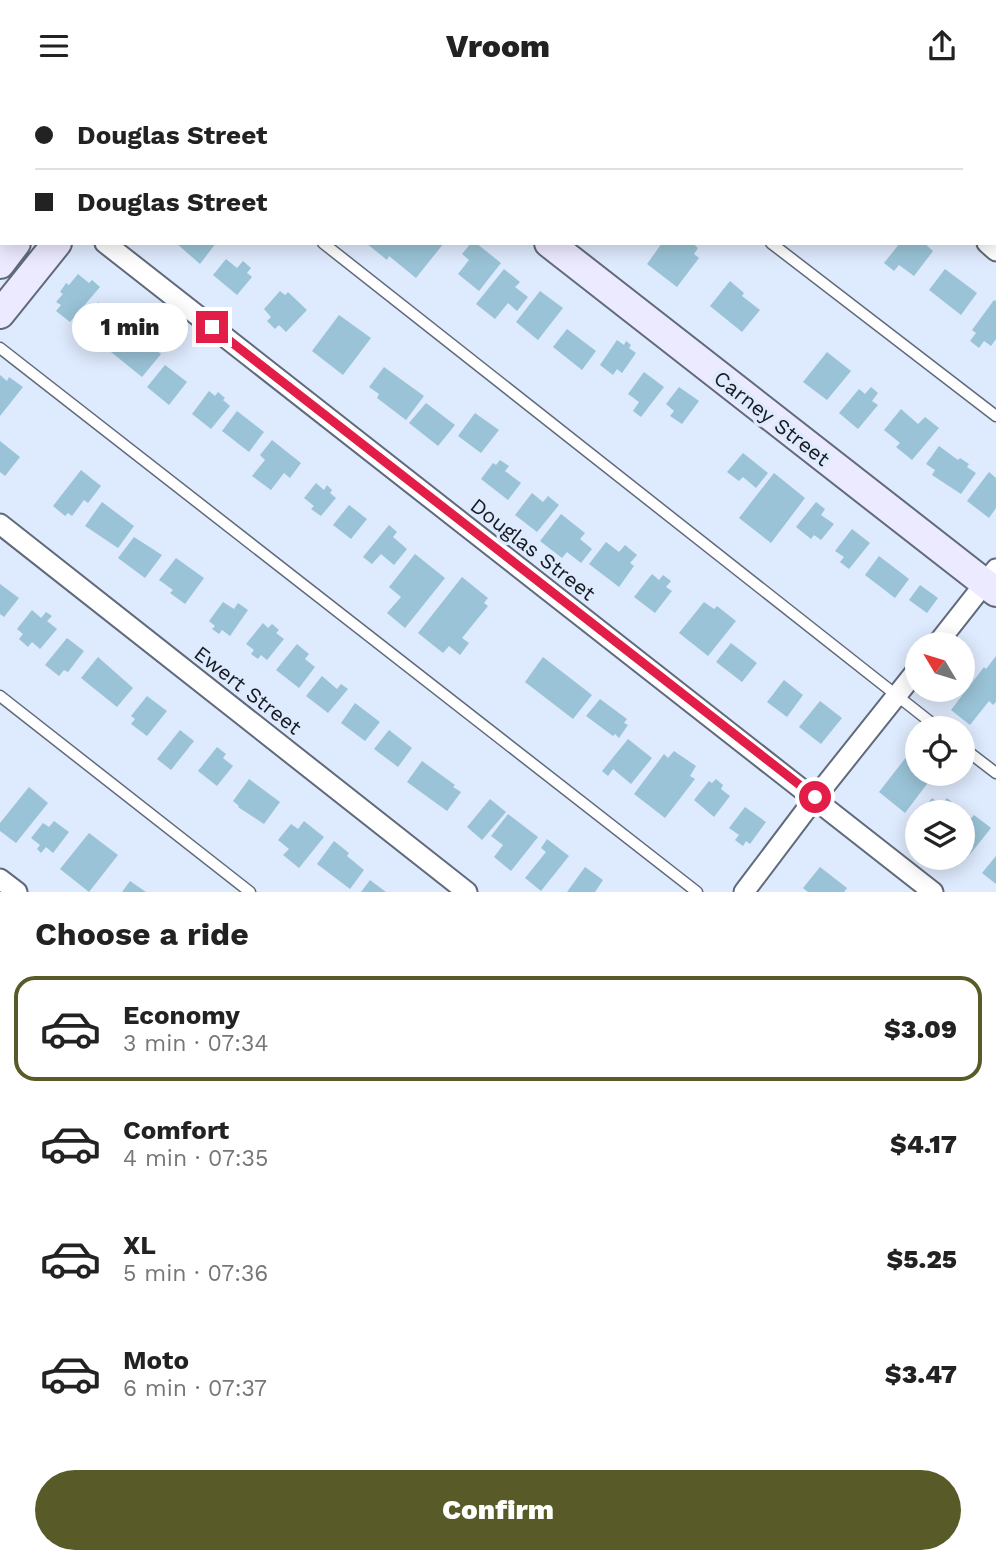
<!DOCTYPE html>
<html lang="en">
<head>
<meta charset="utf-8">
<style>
	:root { --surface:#fff; --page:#f6f6f6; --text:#222; --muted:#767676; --line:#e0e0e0; --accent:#585a27 }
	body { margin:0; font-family:"Work Sans",sans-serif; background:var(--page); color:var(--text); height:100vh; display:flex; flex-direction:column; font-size:26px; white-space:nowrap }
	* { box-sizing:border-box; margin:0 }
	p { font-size:23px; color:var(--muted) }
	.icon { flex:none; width:38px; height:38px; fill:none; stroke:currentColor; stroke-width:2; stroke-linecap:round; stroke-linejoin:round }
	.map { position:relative; height:801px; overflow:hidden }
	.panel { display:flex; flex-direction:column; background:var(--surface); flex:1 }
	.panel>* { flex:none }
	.top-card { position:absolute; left:0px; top:0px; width:998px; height:154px; box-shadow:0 4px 18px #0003; display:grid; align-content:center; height:154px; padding:0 35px; background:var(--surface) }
	.needle { width:46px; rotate:308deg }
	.tools { position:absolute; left:905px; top:541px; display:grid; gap:14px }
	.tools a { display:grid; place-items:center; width:70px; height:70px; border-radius:50%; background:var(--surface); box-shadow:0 4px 18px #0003; font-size:35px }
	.end { position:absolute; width:32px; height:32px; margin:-16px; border:9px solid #e11d48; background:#fff; box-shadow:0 0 0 4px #fff }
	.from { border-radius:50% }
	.bubble { position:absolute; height:49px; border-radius:24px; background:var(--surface); box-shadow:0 4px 18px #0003; font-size:23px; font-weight:800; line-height:49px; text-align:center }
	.top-card b { display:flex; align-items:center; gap:24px; height:66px; font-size:26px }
	.top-card b+b { border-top:2px solid var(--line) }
	.top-card i { width:18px; height:18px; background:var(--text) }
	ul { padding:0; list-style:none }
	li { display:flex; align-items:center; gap:21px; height:105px; margin:0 14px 10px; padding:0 21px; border:4px solid transparent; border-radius:21px }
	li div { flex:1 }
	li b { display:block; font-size:26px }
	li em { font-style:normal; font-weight:800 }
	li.selected { border-color:var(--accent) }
	li>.icon { width:63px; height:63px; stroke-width:1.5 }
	h2 { padding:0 35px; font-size:32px; line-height:84px }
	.button { display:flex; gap:14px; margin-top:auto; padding:14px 35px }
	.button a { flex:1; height:80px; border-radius:42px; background:var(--accent); color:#fff; font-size:28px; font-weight:800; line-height:80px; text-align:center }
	header { display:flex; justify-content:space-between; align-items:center; height:91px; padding:0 35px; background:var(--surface); font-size:32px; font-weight:800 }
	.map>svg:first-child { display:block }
</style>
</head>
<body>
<header><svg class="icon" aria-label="menu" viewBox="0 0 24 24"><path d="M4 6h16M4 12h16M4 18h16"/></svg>Vroom<svg class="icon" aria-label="share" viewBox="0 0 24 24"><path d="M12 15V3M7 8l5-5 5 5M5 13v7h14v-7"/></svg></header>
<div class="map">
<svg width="996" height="801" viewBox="0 0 996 801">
	<rect width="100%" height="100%" fill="#deeafd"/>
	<path fill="#9ac3d7" d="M176,152h40l-16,21z
		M366,152h78l-28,35 -27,-22 -2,4z
		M471,152h5l25,20 -22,28 -21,-17 11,-14 -7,-6z
		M662,152h30l6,5 -4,6 5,4 -22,29 -30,-23z
		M900,152h24l9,8 -19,25 -15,-11 -5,6 -10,-8z
		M226,168l11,9 6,-7 8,7 -4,5 5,4 -15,18 -24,-20z
		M504,178l16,13 -5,5 13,10 -11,14 -9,-8 -13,16 -19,-15z
		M945,178l32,24 -16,22 -32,-25z
		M78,183l11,9 3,-3 8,7 -30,35 -14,-11 5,-6 -5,-3 7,-8 -3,-2 6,-9 3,2z
		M730,190l14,12 -2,3 18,14 -18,22 -32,-26z
		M280,200l5,4 3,-3 19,18 -21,22 -7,-7 -4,4 -8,-8 4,-4 -7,-8z
		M540,200l23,17 -25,32 -22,-18z
		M994,209l2,1v38l-5,7 -7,-5 -5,7 -9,-7 6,-8 -4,-3z
		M98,211l14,12 5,-5 13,10 -19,24 -12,-9 -6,8 -14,-11 6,-7 -3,-3z
		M339,224l32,23 -28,37 -31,-24z
		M137,229l17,13 -8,9 15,12 -19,23 -31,-25z
		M567,238l29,22 -14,19 -29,-23z
		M617,249l7,5 2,-4 5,4 -2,3 7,5 -14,20 -5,-4 -4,6 -13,-10z
		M827,261l24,19 -24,29 -24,-18z
		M165,274l22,17 -18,23 -22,-18z
		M384,276l40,29 -18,24 -29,-22 2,-4 -10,-7z
		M644,281l20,15 -23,30 -8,-6 6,-9 -11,-8z
		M0,284l7,6 2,-4 14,10 -23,29z
		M679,296l20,14 -17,23 -12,-8 4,-5 -8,-7z
		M871,296l7,6 -6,8 6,4 -20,24 -19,-16 20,-24 6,5z
		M209,300l6,5 3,-4 7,6 -2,2 7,6 -19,23 -19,-15z
		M426,312l29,22 -17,21 -29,-23z
		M901,318l17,15 7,-7 14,11 -27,32 -16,-13 4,-4 -16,-13z
		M237,320l27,21 -15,20 -27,-21z
		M475,322l24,17 -18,23 -23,-17z
		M272,349l29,23 -11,15 -6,-5 -13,17 -19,-14 13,-16 -5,-5z
		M0,350l20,16 -15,19 -5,-4z
		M939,355l19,14 2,-2 9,6 -2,3 9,6 -15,21 -29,-19 3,-5 -9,-6z
		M743,362l25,20 -12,15 -13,-11 -4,4 -12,-9z
		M500,369l9,6 -4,5 16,12 -13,17 -27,-21 12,-16 3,2z
		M81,379l20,16 -13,17 -4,-3 -12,16 -4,-3 -3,3 -12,-10z
		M989,381l7,6v30l-7,10 -22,-17z
		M774,382l31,25 -34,45 -32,-25z
		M316,392l8,7 3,-5 5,5 -2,3 6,5 -15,18 -10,-7 3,-3 -10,-8z
		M532,402l11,9 5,-6 11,9 -22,27 -22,-17z
		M102,411l32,24 -16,22 -33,-22z
		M816,411l9,7 -4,6 13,9 -13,16 -7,-5 -3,4 -15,-12z
		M349,414l18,14 -16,20 -18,-14z
		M561,423l24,19 -5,6 12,10 -11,14 -14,-11 -5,6 -22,-17z
		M389,434l8,7 -4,5 14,12 -13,16 -13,-11 -9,10 -9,-7z
		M852,438l18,14 -21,26 -9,-7 4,-5 -9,-6z
		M134,446l28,18 -17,23 -27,-20z
		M606,451l13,10 6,-7 12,10 -7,8 4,3 -15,21 -30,-23z
		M415,463l30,24 -40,50 -18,-15 14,-16 -12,-10z
		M879,465l30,23 -14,19 -30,-23z
		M176,467l28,20 -19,26 -15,-11 3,-3 -14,-10z
		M652,483l7,6 4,-5 8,6 -5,6 6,4 -17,22 -21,-16z
		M462,486l26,21 -4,5 4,3 -26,32 7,5 -9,12 -11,-9 -6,7 -25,-20z
		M0,493l19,14 -15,19 -4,-3z
		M920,494l18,13 -11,15 -18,-13z
		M223,511l11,7 4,-6 10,7 -18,26 -8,-6 -3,4 -7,-5 3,-3 -6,-5z
		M704,511l10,7 3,-3 19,15 -28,35 -29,-23z
		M32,519l9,8 5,-6 6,4 -5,5 10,8 -17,20 -8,-7 -4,5 -9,-8 4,-5 -6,-5z
		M263,532l5,5 4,-4 7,6 -3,3 8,6 -17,21 -6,-5 -3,4 -7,-5 3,-4 -8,-6z
		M67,547l17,13 -16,21 -4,-2 -5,6 -14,-11z
		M731,552l26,20 -15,19 -26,-20z
		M297,553l12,10 -4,5 10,8 -16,21 -23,-18z
		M996,565v46l-3,3 -4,-4 -19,24 -19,-15 33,-43 2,2z
		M98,566l35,31 -16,19 -36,-29z
		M543,566l49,38 -19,24 -48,-37z
		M322,585l15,13 4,-5 7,5 -20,24 -22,-17z
		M784,589l19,15 -16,22 -20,-15z
		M147,605l20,15 -20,25 -16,-12 4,-5 -4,-3z
		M600,608l27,20 -3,4 4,2 -9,13 -4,-4 -2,2 -27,-20z
		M820,610l22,17 -21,26 -22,-17z
		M355,612l25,19 -15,19 -24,-18z
		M180,639l14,11 -23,29 -14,-11z
		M389,639l23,18 -14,19 -24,-18z
		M628,648l24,19 -21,26 -18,-15 -5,7 -6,-5z
		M217,656l9,7 -3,4 10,8 -16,20 -19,-15z
		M674,660l22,15 -6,10 5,3 -30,39 -31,-24 30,-40 4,4z
		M907,665l10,8v9h13l3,3 -28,37 -26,-21z
		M422,670l33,24 -2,2 8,5 -14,19 -40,-29z
		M249,688l31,23 -16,22 -26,-17 1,-1 -6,-5z
		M716,688l7,6 -2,4 9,7 -16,21 -20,-17 15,-19 3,2z
		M29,696l19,16 -32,40 -16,-12v-8z
		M932,707l9,7 6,-7 17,14h-43z
		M490,708l16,13 -24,28 -15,-13z
		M745,716l21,15 -16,22 -4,-3 -3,5 -8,-6 4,-5 -10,-7z
		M508,723l30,23 -27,34 -17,-14 9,-12 -12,-9z
		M974,724l17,13 -24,30 -5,-3v-31l4,-4 2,2z
		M54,730l15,11 -16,21 -7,-6 -5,6 -4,-4 3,-4 -9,-7 12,-15 6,4z
		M304,730l20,16 -25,31 -16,-13 6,-6 -11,-9 13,-16 7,5z
		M89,742l29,22 -29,37 -29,-23z
		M547,748l22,17 -28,35 -16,-13 21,-26 -5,-4z
		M334,750l15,12 -2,3 17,14 -14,19 -33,-25z
		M996,765v28l-14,-11z
		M585,776l18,13 -8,12h-28z
		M820,776l27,21 -3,4h-36l-5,-4z
		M370,789l16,12h-25z
		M130,790l16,11h-24z"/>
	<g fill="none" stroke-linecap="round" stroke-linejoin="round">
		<defs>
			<path id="lane" d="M574,0l2,2
				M323,152l615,485
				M771,152l225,173
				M0,257l697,544
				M0,605l250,196
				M962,656l34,26"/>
			<path id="street" d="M790,0l3,2
				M0,70l2,1
				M105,152l828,649
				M987,152l9,8
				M0,433l467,368
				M937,553l59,-75
				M0,788l17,13
				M744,801l71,-94 102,-128"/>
			<path id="secondary" d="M353,0l3,2
				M133,2l1,-2
				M175,2l1,-2
				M549,152l447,349
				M0,173l16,-21
				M0,223l57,-71"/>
		</defs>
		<use href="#lane" stroke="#606a7b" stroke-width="13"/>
		<use href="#street" stroke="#606a7b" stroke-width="23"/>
		<use href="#secondary" stroke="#606a7b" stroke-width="32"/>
		<use href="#lane" stroke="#fff" stroke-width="10"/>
		<use href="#street" stroke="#fff" stroke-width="19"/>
		<use href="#secondary" stroke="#eceafe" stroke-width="28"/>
	</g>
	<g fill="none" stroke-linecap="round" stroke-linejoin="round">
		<path stroke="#e11d48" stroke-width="9" d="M212,236l603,470"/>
	</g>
	<g text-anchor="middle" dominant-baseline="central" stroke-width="7" stroke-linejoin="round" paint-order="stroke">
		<g font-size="21" fill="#171b21" stroke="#deeafd">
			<text transform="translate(772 327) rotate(38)">Carney Street</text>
			<text transform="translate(533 458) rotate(38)">Douglas Street</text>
			<text transform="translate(248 599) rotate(38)">Ewert Street</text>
		</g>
	</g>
</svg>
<div class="tools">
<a><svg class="needle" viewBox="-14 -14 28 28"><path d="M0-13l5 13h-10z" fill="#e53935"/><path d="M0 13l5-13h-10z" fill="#767676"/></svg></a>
<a><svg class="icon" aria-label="locate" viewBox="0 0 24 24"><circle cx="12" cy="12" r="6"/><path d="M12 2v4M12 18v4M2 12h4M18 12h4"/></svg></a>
<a><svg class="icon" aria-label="layers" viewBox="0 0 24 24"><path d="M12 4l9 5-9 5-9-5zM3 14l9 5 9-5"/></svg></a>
</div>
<i class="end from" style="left:815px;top:706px"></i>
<i class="end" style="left:212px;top:236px"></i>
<div class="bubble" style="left:72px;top:212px;width:116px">1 min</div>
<div class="top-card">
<b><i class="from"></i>Douglas Street</b>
<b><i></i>Douglas Street</b>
</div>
</div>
<section class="panel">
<h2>Choose a ride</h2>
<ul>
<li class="selected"><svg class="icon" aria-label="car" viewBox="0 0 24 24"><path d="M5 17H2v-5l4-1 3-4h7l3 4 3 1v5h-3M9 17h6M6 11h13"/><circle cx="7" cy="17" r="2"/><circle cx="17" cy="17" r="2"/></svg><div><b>Economy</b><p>3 min · 07:34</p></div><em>$3.09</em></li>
<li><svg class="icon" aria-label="car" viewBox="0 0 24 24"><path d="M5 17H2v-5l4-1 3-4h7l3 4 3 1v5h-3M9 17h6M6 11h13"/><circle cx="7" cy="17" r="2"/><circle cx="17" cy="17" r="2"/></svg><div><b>Comfort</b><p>4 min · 07:35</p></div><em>$4.17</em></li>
<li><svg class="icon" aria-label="car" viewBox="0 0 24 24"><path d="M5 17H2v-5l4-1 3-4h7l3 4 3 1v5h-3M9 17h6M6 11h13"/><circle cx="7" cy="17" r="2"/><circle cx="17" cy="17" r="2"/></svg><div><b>XL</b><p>5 min · 07:36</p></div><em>$5.25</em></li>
<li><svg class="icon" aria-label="car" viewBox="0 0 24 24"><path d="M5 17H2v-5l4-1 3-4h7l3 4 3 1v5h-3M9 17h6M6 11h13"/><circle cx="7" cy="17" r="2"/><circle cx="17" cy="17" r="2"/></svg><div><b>Moto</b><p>6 min · 07:37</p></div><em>$3.47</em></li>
</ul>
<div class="button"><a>Confirm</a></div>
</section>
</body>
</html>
